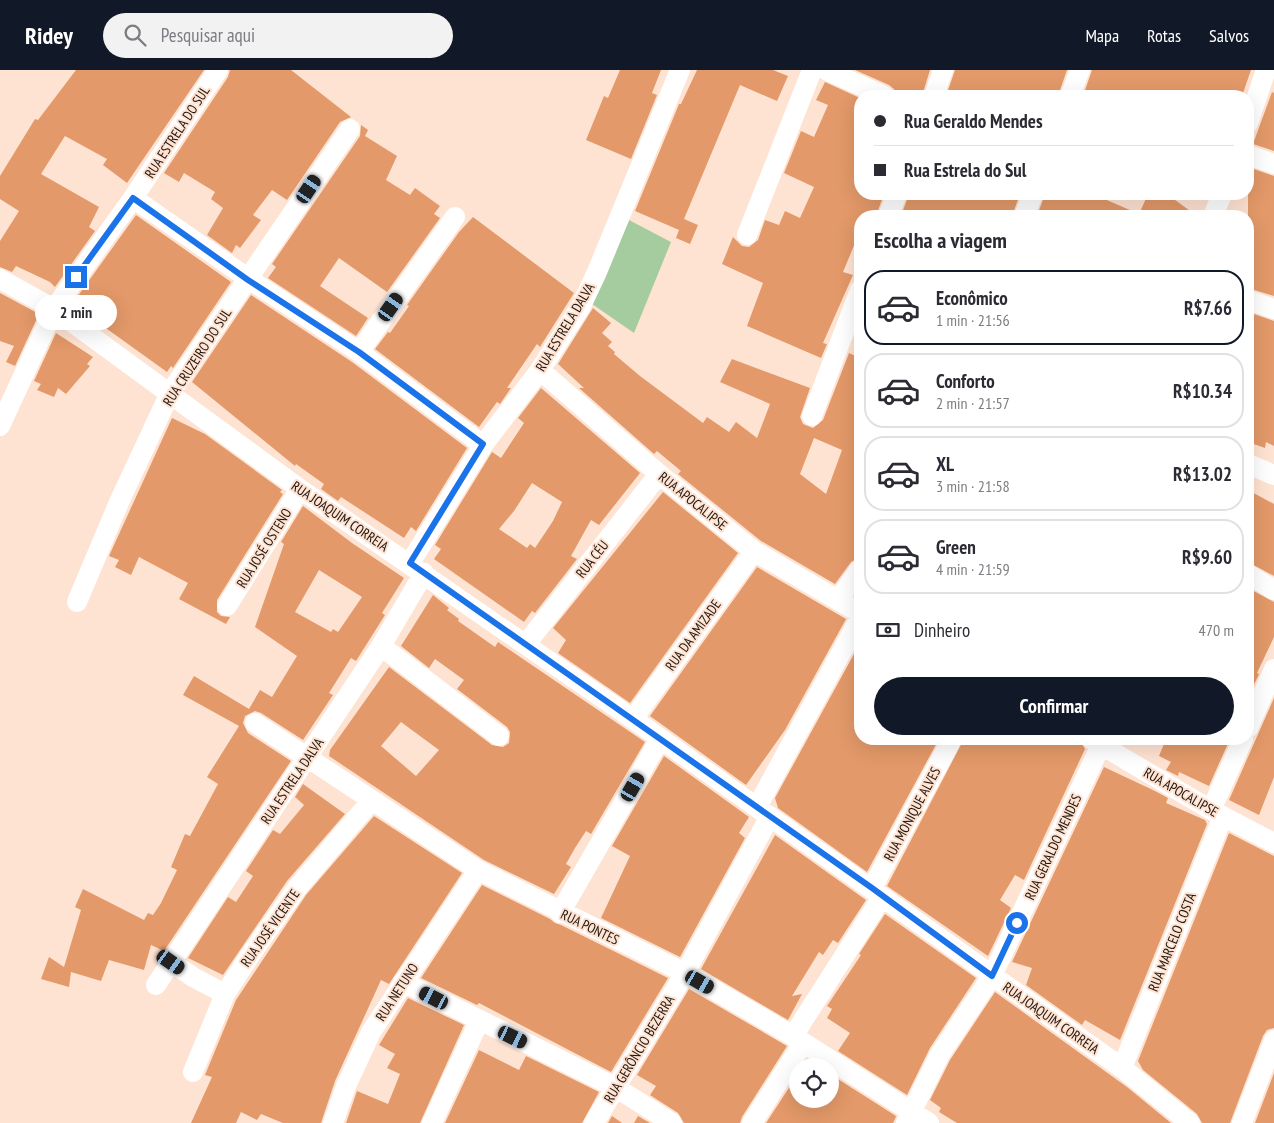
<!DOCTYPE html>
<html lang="pt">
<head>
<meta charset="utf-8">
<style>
	:root { --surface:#fff; --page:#f2f2f3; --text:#2b2b33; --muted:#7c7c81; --line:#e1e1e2; --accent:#111827 }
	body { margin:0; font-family:"PT Sans Narrow",sans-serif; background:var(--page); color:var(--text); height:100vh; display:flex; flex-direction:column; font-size:19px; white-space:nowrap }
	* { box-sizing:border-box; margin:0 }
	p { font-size:16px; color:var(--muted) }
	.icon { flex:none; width:28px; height:28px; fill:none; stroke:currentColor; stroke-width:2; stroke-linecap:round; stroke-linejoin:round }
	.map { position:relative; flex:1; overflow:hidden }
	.sheet { position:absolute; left:854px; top:140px; width:400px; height:535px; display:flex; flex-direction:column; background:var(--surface); border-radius:20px; box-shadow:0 5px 20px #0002 }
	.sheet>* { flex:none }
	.hud { position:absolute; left:854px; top:20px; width:400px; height:110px; border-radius:20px; box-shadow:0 5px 20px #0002; display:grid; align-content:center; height:110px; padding:0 20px; background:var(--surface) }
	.controls { position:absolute; left:789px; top:988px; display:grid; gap:10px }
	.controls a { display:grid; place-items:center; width:50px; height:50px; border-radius:50%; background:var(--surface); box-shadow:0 5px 20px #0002; font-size:25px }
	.end { position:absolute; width:22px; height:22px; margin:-11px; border:6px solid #1a73e8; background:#fff; box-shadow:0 0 0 2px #fff }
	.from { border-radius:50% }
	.bubble { position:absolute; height:35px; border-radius:18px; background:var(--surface); box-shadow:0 5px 20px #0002; font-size:16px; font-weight:800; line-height:35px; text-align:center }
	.car { position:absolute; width:15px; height:30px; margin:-15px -8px; border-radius:6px; box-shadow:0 0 4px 1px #0007; background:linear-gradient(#222 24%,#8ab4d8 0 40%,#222 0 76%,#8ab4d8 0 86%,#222 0) }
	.hud b { display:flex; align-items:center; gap:18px; height:48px; font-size:19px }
	.hud b+b { border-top:1px solid var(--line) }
	.hud i { width:12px; height:12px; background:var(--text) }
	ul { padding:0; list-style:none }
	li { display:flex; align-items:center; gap:15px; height:75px; margin:0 10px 8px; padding:0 10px; border:2px solid var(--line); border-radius:20px }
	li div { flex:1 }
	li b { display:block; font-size:19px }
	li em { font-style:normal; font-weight:800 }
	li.on { border-color:var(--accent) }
	li>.icon { width:45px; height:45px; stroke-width:1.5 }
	h2 { padding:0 20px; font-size:22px; line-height:60px }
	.pay { display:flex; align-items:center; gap:12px; height:55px; padding:0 20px; font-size:19px }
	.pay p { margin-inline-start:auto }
	.button { display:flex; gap:10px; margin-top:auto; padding:10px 20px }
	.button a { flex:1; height:58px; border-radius:30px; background:var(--accent); color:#fff; font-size:20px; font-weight:800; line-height:58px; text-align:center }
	header { display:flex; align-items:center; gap:30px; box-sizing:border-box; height:70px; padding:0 25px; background:var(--accent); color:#fff }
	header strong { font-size:24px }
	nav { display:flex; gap:28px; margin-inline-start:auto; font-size:18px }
	.search { width:350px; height:45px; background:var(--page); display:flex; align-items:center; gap:12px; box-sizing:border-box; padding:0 18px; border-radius:28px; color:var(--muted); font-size:19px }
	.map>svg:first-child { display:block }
</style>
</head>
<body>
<header>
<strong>Ridey</strong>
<div class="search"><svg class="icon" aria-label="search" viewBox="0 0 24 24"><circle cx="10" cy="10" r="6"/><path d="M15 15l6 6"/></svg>Pesquisar aqui</div>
<nav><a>Mapa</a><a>Rotas</a><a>Salvos</a></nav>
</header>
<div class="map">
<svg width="1274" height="1053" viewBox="0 0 1274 1053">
	<rect width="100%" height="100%" fill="#ffe3d2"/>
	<path fill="#a5cc9e" d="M629,150l42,22 -37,91 -42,-29z"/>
	<path fill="#e39969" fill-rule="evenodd" d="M76,0h128l-77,113 -24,-18 4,-6 -42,-23 -24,38 58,33 -10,20 6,4 -40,56 -5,-5 -34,-16 -4,6 -12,-5v-26l19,-30 -19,-12v-23l35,-57 3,1z
		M230,0h61l60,47 -11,5 -53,78 -15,-10 -19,25 8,5 -21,28 -4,-3 -4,8 -25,-18 16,-27 -12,-9 4,-7 -31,-19 -5,9 -15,-9 64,-96z
		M620,0h41l-9,23 5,2 -26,64 -45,-19 18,-44 4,2z
		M697,0h76l15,6 -11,25 -37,-16 -56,134 14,6 -8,19 -14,-6 3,-8 -44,-19 44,-107h2z
		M855,0h75l-8,26h-26l-2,-7 -5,-4z
		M955,0h112l-9,26h-112z
		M1092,0h159l-9,26h-159z
		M825,12l35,16v96h24l-8,22h-16v15l-17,41 10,3 -30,68 4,1 -6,14 -74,-32 16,-43 -41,-19 11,-27 9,9 7,1 9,-7 7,-20 14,5 6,-14 15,7 14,-31 -30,-14 17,-42 13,6 14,-32 -12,-5z
		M1272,22l2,1v58l-21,-7z
		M361,55l7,5 -3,6 32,20 -11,24 24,15 5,-7 25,18 -6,8 6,4 -53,74 -48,-34 -19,28 48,32 -12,18 -88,-58 8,-11 -4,-3 88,-128z
		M1248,97l26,9v120l-26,-8z
		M909,124h111l-8,22h-111z
		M1045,124h48l46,20 9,-20h19l30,22h-160z
		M136,145l95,67 -58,86 -2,-2 -4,6 -85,-61 3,-4 -10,-7z
		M473,147l101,76 -34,54 -3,-3 -30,44h4l-11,16 -3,-2 -18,25 -104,-78 13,-17 2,1 19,-27 -2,-1 52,-73z
		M0,223l39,21 -24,52 -9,-4 8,-16 -14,-5z
		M251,225l101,67 115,86 -51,83 -5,-4 -7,11 -63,-41 -3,4 -17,-12 3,-5 -28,-20 -1,2 -103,-84z
		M593,238l18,15 -9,10 10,9 -4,4 7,6 -1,2 26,22 63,47 4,-6 22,15 7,-10 21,16 13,-34 -50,-22 12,-23 78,29 -10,29 3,7 10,4 10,-8 26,-67 11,5v199l-9,5 -16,22 -74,-43 -83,-67 3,-3 -24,-20 -3,3 -75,-66h5l-26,-24zM814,368l28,12 -16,44 -26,-20z
		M1248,242l26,9v125l-8,-4 -1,6 -17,-6z
		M56,263l37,24 -6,7 3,2 -24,28 -8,-6 -4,9 -17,-7 4,-6 -7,-3z
		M541,318l99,85 -41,52 -8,-5 -20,36 6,3 -42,54 -3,-2 -8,11 -90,-63 7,-10 -6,-4 57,-93 9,6 23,-35 -6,-5zM532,413l30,19 -9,19 -18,27 -5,-4 -3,4 -28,-19 15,-18z
		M172,348l33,16 77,56 -2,2 3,2 -66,106v12l4,4 9,1 -4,7 -47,-25 9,-16 -49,-26 -8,18 -16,-8 4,-7 -10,-4z
		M1248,420l26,14v72l-26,-14z
		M663,422l75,61 -108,150 -72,-50 8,-13 -13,-12z
		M303,436l49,37 52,35 -22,35 3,2 -29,46 -5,-3 -22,35 4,2 -30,45 -42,-27 -6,-2 -10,5 -2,7 5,10 43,28 -127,190 -13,-6 -7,25 -35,-10 -8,21 -30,-9 -2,15 -28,-8 8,-22 15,10 17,-57 -6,-3 8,-18 61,31 4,-7 5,2 8,-12 16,-33 -6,-3 14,-33 5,2 28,-52 -11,-7 32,-51 -56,-31 11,-19 55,33 11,-19 12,7 25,-41 -42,-29 29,-83 -3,-2zM319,500l43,27 -24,35 -5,-3 -2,3 -36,-20z
		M757,497l89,52 -61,111 -39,55 -96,-69z
		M1248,518l26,14v35l-17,36 2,1 -8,17 -2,-2 -1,3z
		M433,525l16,13 -2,2 12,9 -1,2 37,26 3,-5 147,100 -54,92 -5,-3 -11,17 -9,16 5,3 -17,27 -70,-34 -155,-104 1,-6 59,-83 103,78 11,2 6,-4 1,-11 -3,-5 -50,-38 7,-9 -29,-21 -6,9 -28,-22zM401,652l38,28 -23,26 -35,-30z
		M860,573v96h79l-72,133 -89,-64 -3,-10z
		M1274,628v79l-15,38 -30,-15z
		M964,669h115l6,10 -61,131 -9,-5 -15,25 11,8 -23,48 -101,-70z
		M1166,669h64l-21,47 -30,-14 -1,4 -12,-6 5,-8 -12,-6z
		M664,686l85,61 -10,16 6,5 -65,119 -79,-39 29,-62 -18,-10z
		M1104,697l51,24 13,7 -2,5 39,17 2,4 -87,216 -35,-20 -3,5 -56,-40 6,-17 -20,-6z
		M303,714l42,30 -58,67 -64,94 -35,-17 40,-61 8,5 17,-26 -7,-5 27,-41 7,4 24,-29 -9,-8z
		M374,746l88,57 -73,111 -8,-4 -46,101 -14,42h-38l-22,-9 -4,6 -16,-8 -5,11h-45l21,-46 -7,-2 31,-75 70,-105z
		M1229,763l45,23v172l-7,2 -4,6 -33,87h-28l-5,-9 -54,-44 -5,-9z
		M775,765l91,65 -28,43 -5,-3 -10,15 -4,-3 -27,44 10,-2 -14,26 -87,-51z
		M482,815l68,34 5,4 6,2 107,53 -57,94 -132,-69 -2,2 -56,-27z
		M885,844l91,64 -46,70 -23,47 -69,-44 12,-18 -23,-15 5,-9 -5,-3 34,-51 -2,-1z
		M689,919l98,57 -45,71 -2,6h-56l-6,-10 -28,-18 6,-9 -19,-11z
		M995,922l132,95 44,36h-214l-18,-11 2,-4 -11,-8 20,-40z
		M408,928l56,27 -44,98h-74l11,-32 31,13 12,-30 -13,-6 8,-14 -16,-9z
		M479,980l40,20 7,-14 73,36 -17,31h-137z
		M807,989l11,7h-16z
		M1274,1003v50h-19z
		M798,1004v25h32v-25l66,42 -1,3 -2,4h-127z
		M612,1046l10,7h-14z
		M638,1046l12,7h-16z"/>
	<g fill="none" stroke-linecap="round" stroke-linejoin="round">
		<path stroke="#fff" stroke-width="20" d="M826,0l58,26
			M934,26l9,-26
			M1070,26l10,-26
			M1248,53l18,-53
			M1248,85l26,9
			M133,128l116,81 110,73 124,93
			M888,146l9,-22
			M1024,146l9,-22
			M1213,146l9,-22
			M747,165l65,-165
			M0,209l54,30 246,180 333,230 489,349 68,55
			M1248,230l26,9
			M359,282l96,-135
			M540,300l119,104 95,77 106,62
			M812,346l48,-126
			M0,356l54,-117 79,-111 85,-128
			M1248,394l26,11
			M410,493l73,-118 57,-75 41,-64 16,-34 83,-202
			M1248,504l26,16
			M838,530l22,-31
			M77,532l43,-102 50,-107 180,-264
			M227,536l73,-117
			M526,574l133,-170
			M381,576l118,90
			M633,649l121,-168
			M255,653l223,147 207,103 108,63 136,87
			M1248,658l26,-59
			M1091,669l120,71 63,33
			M757,737l103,-189
			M1211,740l32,-71
			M872,818l80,-149
			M560,843l100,-174
			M171,892l22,15 32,17
			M403,912l212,105 57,36
			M156,915l225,-339 43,-73
			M793,966l89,-139
			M1122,998l101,-252
			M193,1002l32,-78 24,-37 48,-69 75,-88
			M333,1053l13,-37 25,-54 107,-162
			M432,1053l47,-102
			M594,1053l91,-150 85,-157
			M752,1053l51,-80
			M906,1053l34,-69 52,-78 109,-231
			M1242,1053l32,-83"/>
	</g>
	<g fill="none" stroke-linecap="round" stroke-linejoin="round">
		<path stroke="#1a73e8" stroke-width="6" d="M76,207l57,-79 115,82 111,72 124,92 -73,119 462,325 120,88 25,-53"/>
	</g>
	<g text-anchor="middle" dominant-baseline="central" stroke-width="4" stroke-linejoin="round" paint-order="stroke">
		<g font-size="14" fill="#1f1610" stroke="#ffe3d2">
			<text transform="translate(177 62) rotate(-57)">RUA ESTRELA DO SUL</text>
			<text transform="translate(565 257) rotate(-59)">RUA ESTRELA DALVA</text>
			<text transform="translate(197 287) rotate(-57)">RUA CRUZEIRO DO SUL</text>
			<text transform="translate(693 431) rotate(39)">RUA APOCALIPSE</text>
			<text transform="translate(340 446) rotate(34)">RUA JOAQUIM CORREIA</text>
			<text transform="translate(264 478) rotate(-58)">RUA JOSÉ OSTENO</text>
			<text transform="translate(592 489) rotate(-52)">RUA CÉU</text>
			<text transform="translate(693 565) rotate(-54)">RUA DA AMIZADE</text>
			<text transform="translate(292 711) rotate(-56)">RUA ESTRELA DALVA</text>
			<text transform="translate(1181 722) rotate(30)">RUA APOCALIPSE</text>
			<text transform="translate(912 744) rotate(-62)">RUA MONIQUE ALVES</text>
			<text transform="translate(1053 777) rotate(-65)">RUA GERALDO MENDES</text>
			<text transform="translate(590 857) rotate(26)">RUA PONTES</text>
			<text transform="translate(270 858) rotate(-55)">RUA JOSÉ VICENTE</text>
			<text transform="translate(1172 872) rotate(-68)">RUA MARCELO COSTA</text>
			<text transform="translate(397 922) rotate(-57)">RUA NETUNO</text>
			<text transform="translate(1051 948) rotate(35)">RUA JOAQUIM CORREIA</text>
			<text transform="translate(639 979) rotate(-59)">RUA GERÔNCIO BEZERRA</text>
		</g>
	</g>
</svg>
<div class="controls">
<a><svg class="icon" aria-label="locate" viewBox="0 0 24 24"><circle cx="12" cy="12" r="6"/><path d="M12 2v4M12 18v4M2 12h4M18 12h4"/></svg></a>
</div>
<i class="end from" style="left:1017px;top:853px"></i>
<i class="end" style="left:76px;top:207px"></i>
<div class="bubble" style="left:35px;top:225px;width:82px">2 min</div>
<i class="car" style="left:309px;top:119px;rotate:34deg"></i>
<i class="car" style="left:391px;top:237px;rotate:35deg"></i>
<i class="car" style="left:633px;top:717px;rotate:30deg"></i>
<i class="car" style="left:171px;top:892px;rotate:125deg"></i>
<i class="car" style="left:700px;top:912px;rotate:120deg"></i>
<i class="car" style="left:434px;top:928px;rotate:297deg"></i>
<i class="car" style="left:513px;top:967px;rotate:116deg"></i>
<div class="hud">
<b><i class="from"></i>Rua Geraldo Mendes</b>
<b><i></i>Rua Estrela do Sul</b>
</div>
<section class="sheet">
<h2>Escolha a viagem</h2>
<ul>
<li class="on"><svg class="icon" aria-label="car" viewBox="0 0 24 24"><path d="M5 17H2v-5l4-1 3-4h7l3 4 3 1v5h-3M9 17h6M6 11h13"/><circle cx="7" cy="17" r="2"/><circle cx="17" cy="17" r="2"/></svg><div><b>Econômico</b><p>1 min · 21:56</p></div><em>R$7.66</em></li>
<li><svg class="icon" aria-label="car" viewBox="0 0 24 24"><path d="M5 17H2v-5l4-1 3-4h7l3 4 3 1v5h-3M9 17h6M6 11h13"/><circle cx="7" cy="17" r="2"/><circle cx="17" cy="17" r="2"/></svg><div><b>Conforto</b><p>2 min · 21:57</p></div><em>R$10.34</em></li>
<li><svg class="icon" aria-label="car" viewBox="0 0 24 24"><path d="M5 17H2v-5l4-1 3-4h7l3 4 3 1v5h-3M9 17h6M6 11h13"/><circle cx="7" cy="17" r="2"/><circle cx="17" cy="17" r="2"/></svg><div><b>XL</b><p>3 min · 21:58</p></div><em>R$13.02</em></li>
<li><svg class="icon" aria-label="car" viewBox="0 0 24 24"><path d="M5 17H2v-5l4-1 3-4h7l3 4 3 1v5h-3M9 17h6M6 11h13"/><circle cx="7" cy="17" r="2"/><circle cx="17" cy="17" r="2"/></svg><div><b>Green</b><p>4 min · 21:59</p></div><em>R$9.60</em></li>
</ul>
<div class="pay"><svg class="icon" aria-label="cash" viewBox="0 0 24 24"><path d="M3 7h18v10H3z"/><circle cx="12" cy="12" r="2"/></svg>Dinheiro<p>470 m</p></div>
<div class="button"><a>Confirmar</a></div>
</section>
</div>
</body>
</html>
